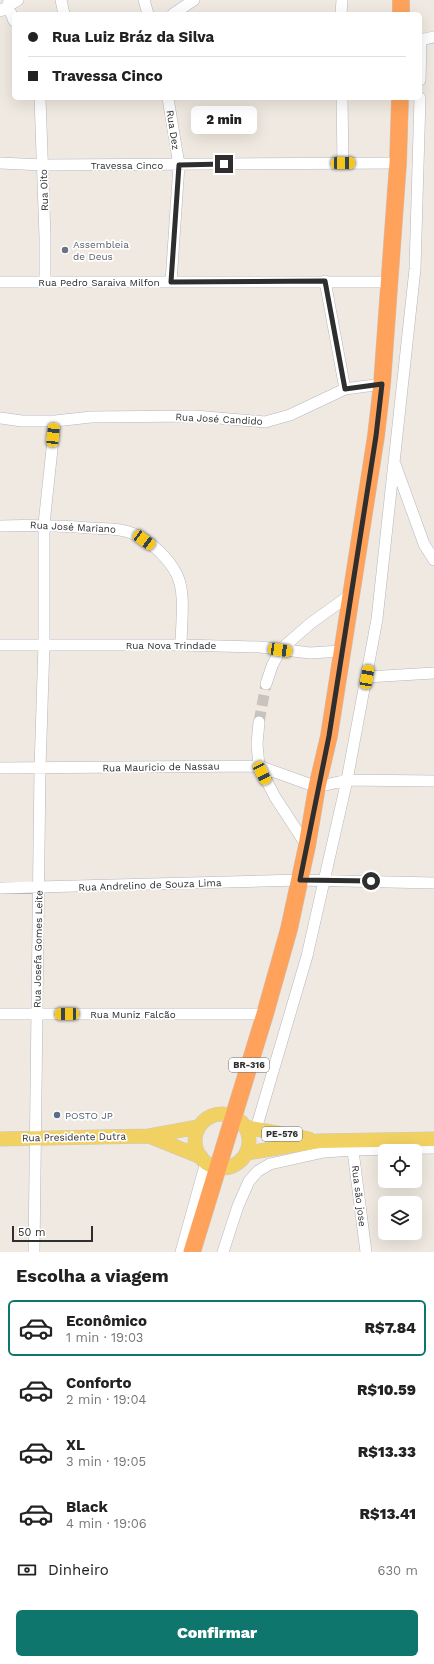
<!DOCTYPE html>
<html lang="pt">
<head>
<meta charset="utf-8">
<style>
	:root { --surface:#fff; --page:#f6f6f6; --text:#222; --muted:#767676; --line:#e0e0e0; --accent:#0f766e }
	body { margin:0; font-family:"Work Sans",sans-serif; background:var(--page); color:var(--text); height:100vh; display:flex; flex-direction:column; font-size:15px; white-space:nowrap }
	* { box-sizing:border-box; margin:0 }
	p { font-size:13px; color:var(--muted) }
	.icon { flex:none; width:22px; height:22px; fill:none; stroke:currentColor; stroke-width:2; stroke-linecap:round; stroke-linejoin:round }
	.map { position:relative; height:1252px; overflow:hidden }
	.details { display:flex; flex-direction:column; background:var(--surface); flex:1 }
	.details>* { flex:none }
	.banner { position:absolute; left:12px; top:12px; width:410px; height:88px; border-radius:6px; box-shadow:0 4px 16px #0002; display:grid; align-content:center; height:88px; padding:0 16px; background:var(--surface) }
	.tools { position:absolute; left:378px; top:1144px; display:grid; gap:8px }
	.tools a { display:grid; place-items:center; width:44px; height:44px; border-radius:6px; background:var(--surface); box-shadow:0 4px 16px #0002; font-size:20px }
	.scale { position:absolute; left:12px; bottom:10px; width:81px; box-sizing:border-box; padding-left:4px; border:2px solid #2e2e2e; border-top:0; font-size:11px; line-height:14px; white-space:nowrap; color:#2e2e2e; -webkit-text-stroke:3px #fff; paint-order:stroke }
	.end { position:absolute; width:18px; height:18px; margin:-9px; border:5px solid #2e2e2e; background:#fff; box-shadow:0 0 0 2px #fff }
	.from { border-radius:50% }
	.bubble { position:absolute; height:28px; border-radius:6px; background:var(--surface); box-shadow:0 4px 16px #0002; font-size:13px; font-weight:800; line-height:28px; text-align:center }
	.car { position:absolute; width:12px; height:24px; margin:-12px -6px; border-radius:5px; box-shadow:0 0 3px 1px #0007; background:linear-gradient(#f5c518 24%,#345 0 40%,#f5c518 0 76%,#345 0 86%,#f5c518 0) }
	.banner b { display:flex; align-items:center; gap:14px; height:38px; font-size:15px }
	.banner b+b { border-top:1px solid var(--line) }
	.banner i { width:10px; height:10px; background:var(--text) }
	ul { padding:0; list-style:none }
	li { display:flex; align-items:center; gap:12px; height:56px; margin:0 8px 6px; padding:0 8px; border:2px solid transparent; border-radius:6px }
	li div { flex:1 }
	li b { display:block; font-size:15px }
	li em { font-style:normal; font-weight:800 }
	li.current { border-color:var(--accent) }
	li>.icon { width:36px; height:36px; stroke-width:1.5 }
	h2 { padding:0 16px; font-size:18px; line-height:48px }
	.pay { display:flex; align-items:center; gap:10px; height:44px; padding:0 16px; font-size:15px }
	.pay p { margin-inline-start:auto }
	.action { display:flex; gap:8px; margin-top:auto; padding:8px 16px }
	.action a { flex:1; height:46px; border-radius:6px; background:var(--accent); color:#fff; font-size:16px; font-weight:800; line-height:46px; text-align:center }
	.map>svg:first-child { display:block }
</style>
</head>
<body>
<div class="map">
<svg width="434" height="1252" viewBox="0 0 434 1252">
	<rect width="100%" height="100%" fill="#efe9e1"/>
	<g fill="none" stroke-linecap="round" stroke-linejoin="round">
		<path stroke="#c8c4bd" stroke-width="11" stroke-dasharray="11 5.5" stroke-linecap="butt" d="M259,722l7,-38"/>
		<defs>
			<path id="minor" d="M9,0l-1,6 6,15
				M61,0l3,14
				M144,0l4,14
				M0,11l18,-11
				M173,14l21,-14
				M341,14l1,-14
				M420,40l14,-3
				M420,80l1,-40
				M40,98l5,139v45
				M168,98l11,67 -8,117
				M342,98l1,65
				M0,163l43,2 355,-2
				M325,281l20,108
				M0,282h390
				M0,418l22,3h33l36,-4 104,-1 70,6 25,-7 55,-26 37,-5
				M395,464l29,80 10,16
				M0,526c31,-1 61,0 91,2 16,1 31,0 45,7 16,7 34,25 41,40 9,18 4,50 4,70
				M0,645h181l79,2 50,6 31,-2
				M367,677l67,-4
				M266,684l6,-18 8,-16 31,-27 39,-28
				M259,722l-2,22 2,22 16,31 32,49
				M0,768l259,-2 58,21 30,-7 87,1
				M0,888l300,-8 134,3
				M0,1014h265
				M256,1129l51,-173 40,-176 30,-161 38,-350 5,-171
				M352,1143l14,109
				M34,1252l6,-484 4,-123v-121l11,-103
				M181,1252l25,-90
				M223,1252l15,-46 11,-25 9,-10 12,-7 54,-12 29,-2 81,-2"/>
			<path id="major" d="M195 1141a27 27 0 1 1 54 0a27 27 0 1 1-54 0Z
				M245,1127l64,12
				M149,1136l52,21
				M0,1139l149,-3 49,-9
				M247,1153l72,-12 115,-2"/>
			<path id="highway" d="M401,14v-14
				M192,1252l73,-238 24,-85 18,-83 10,-59 12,-51 47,-300 6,-52 16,-221 2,-65"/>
		</defs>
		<use href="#minor" stroke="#b4b7c1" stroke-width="12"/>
		<use href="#major" stroke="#c9c9c9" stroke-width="15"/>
		<use href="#highway" stroke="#c9c9c9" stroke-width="18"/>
		<use href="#minor" stroke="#fff" stroke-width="11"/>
		<use href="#major" stroke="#f2d163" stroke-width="14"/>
		<use href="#highway" stroke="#ffa35c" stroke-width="17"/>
	</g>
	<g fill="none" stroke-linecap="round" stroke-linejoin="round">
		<path stroke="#2e2e2e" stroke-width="5" d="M224,164l-45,1 -8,117 154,-1 20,108 37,-5 -6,52 -47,300 -29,144 71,1"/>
	</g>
	<circle fill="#6b7280" stroke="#fff" stroke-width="1.5" cx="65" cy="250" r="4"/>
	<circle fill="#5c6f8a" stroke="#fff" stroke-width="1.5" cx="57" cy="1115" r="4"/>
	<g text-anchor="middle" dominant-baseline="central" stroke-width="3.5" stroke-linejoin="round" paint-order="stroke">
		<g fill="#fff" stroke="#6d6d6d" stroke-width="1">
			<rect x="229" y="1058" width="40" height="14" rx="3"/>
			<rect x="262" y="1127" width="40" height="14" rx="3"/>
		</g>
		<g font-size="9" font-weight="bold" fill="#2e2e2e">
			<text x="249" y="1065">BR-316</text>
			<text x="282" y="1134">PE-576</text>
		</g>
		<g font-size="10" fill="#2e2e2e" stroke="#fff">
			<text transform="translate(173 130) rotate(81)">Rua Dez</text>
			<text x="127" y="165">Travessa Cinco</text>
			<text transform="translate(44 190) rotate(-92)">Rua Oito</text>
			<text x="99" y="282">Rua Pedro Saraiva Milfon</text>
			<text transform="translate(219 419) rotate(3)">Rua José Candido</text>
			<text transform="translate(73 527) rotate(3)">Rua José Mariano</text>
			<text x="171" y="645">Rua Nova Trindade</text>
			<text transform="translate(161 767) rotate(-1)">Rua Mauricio de Nassau</text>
			<text transform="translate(150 885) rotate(-2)">Rua Andrelino de Souza Lima</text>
			<text transform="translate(38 949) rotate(-89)">Rua Josefa Gomes Leite</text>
			<text x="133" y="1014">Rua Muniz Falcão</text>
			<text transform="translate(74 1137) rotate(-1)">Rua Presidente Dutra</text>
			<text transform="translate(359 1196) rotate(83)">Rua são jose</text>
		</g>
		<g font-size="10" fill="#5b616d" stroke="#fff" text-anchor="start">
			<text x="73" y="244">Assembleia<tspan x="73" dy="12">de Deus</tspan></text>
		</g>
		<g font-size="10" fill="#4e5e75" stroke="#fff" text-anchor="start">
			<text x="65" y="1115">POSTO JP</text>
		</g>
	</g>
</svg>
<div class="tools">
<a><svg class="icon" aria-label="locate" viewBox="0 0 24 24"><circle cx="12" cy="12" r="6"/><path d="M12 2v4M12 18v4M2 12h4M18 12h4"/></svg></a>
<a><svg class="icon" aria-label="layers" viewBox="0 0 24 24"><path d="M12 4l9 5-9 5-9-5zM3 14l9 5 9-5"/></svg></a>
</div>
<div class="scale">50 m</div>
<i class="end from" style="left:371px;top:881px"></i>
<i class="end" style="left:224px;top:164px"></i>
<div class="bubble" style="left:191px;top:106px;width:66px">2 min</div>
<i class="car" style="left:343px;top:163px;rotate:89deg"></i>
<i class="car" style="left:53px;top:435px;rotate:6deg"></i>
<i class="car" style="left:144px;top:540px;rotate:126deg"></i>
<i class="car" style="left:280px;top:650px;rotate:98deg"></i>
<i class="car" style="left:367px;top:677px;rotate:10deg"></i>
<i class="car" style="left:262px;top:773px;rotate:153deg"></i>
<i class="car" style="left:67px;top:1014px;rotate:270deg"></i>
<div class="banner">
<b><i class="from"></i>Rua Luiz Bráz da Silva</b>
<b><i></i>Travessa Cinco</b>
</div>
</div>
<section class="details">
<h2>Escolha a viagem</h2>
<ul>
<li class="current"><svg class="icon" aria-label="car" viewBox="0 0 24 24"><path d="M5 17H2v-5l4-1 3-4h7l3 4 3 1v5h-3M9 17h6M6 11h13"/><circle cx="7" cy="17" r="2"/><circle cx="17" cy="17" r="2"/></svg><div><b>Econômico</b><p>1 min · 19:03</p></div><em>R$7.84</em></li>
<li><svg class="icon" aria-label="car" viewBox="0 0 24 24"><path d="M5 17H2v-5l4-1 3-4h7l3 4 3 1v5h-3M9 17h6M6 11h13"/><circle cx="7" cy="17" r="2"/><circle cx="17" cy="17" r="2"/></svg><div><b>Conforto</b><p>2 min · 19:04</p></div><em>R$10.59</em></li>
<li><svg class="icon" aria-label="car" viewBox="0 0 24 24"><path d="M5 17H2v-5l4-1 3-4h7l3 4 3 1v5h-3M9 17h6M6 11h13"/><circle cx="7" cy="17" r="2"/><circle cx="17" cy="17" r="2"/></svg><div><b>XL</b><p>3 min · 19:05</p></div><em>R$13.33</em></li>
<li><svg class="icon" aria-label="car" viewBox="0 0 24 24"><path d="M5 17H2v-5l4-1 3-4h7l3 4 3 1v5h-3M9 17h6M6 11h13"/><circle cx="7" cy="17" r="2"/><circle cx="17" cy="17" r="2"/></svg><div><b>Black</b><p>4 min · 19:06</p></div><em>R$13.41</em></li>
</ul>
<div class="pay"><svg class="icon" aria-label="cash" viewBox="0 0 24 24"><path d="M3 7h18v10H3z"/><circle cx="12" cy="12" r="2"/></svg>Dinheiro<p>630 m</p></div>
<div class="action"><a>Confirmar</a></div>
</section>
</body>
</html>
